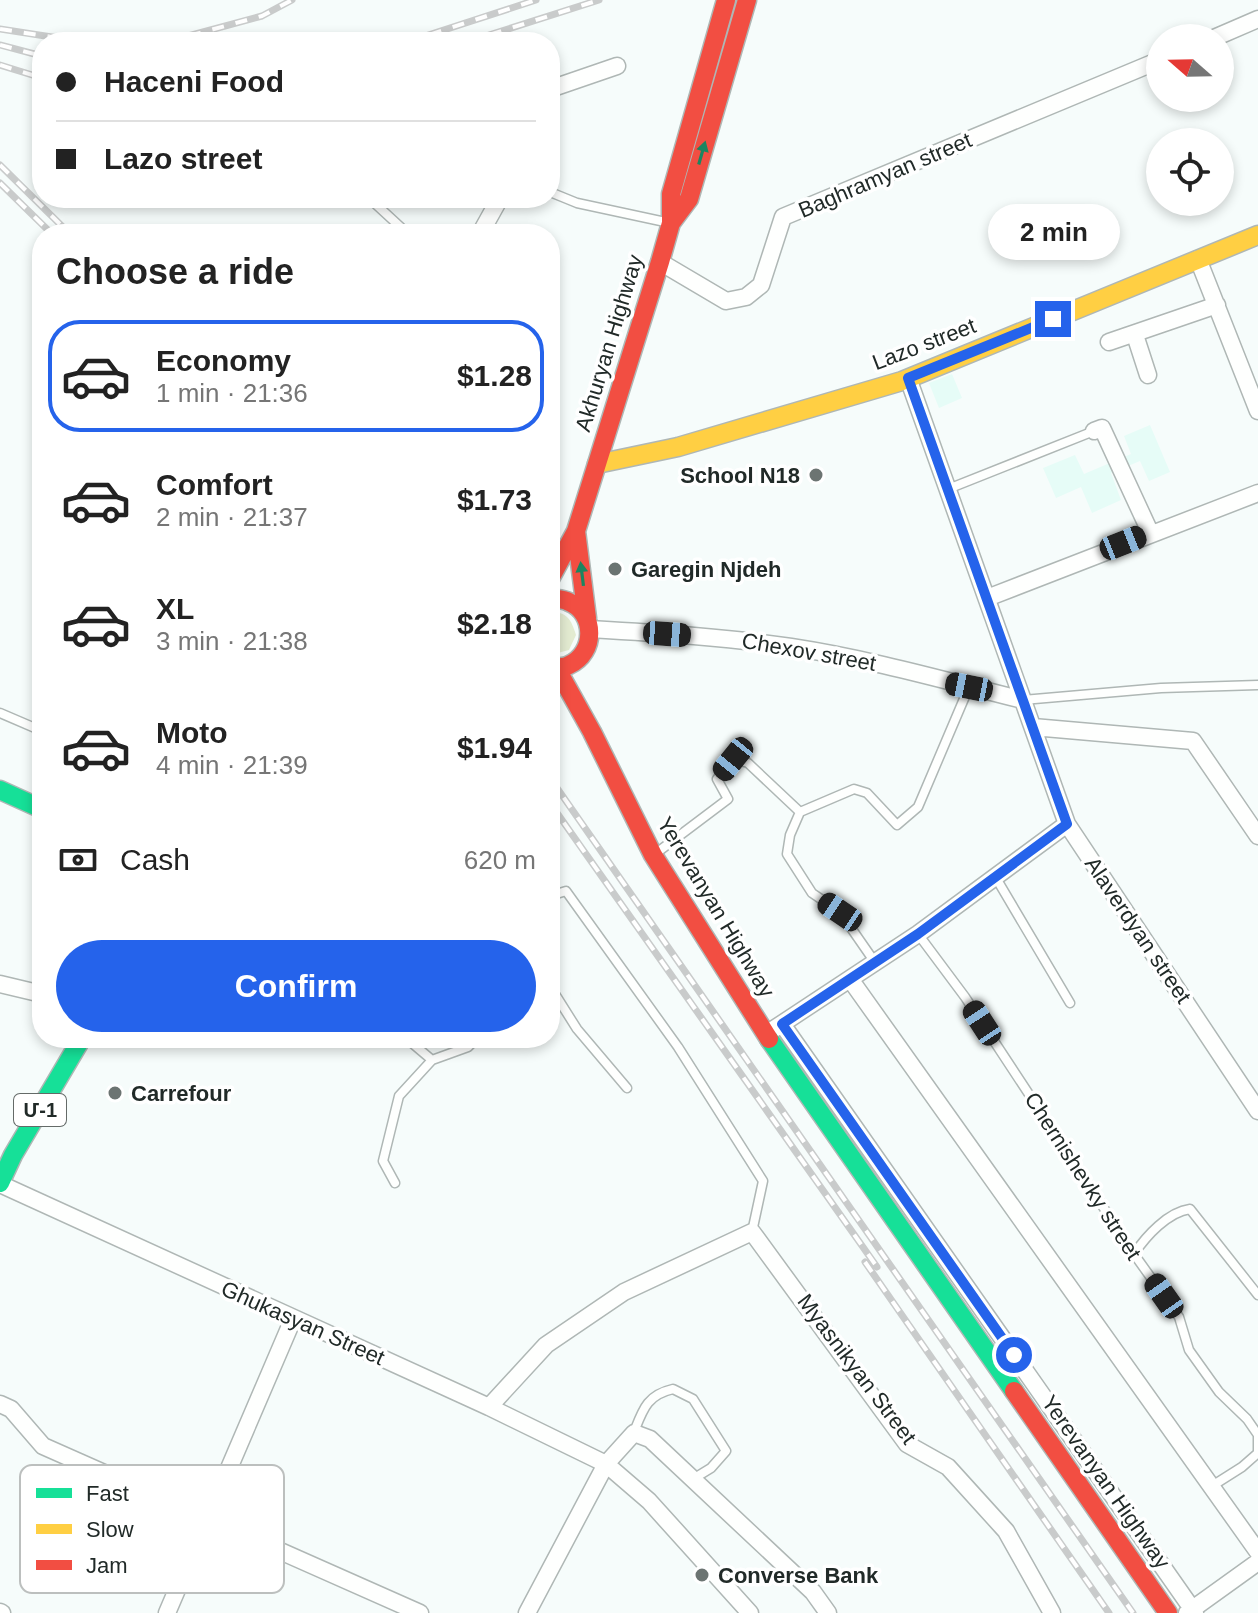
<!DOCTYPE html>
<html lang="en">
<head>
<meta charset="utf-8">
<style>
	:root { --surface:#fff; --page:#f2f2f2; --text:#222; --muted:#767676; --line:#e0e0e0; --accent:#2563eb }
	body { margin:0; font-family:Helvetica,"Noto Sans Armenian",sans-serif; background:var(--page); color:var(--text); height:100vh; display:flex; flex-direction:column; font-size:30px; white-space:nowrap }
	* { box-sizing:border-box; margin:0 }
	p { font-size:26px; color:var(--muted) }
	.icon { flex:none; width:44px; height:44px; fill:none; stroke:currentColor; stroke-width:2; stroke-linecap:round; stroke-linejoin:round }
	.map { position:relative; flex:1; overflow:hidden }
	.details { position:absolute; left:32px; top:224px; width:528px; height:824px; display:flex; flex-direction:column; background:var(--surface); border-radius:32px; box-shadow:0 4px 12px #0003 }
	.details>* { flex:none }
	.banner { position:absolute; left:32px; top:32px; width:528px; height:176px; border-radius:32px; box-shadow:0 4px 12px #0003; display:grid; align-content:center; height:176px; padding:0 24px; background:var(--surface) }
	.needle { width:52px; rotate:290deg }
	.controls { position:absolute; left:1146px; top:24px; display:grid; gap:16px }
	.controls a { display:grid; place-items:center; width:88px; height:88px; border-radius:50%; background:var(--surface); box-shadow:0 4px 12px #0003; font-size:40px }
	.end { position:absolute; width:36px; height:36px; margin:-18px; border:10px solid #2563eb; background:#fff; box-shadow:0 0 0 4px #fff }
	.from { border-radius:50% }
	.bubble { position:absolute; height:56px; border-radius:28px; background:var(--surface); box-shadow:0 4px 12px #0003; font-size:26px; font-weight:700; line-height:56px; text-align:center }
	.car { position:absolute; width:24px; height:48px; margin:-24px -12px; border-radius:10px; box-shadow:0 0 6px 2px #0007; background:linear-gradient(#222 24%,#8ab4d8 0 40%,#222 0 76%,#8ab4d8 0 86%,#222 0) }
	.banner b { display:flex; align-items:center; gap:28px; height:76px; font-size:30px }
	.banner b+b { border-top:2px solid var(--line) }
	.banner i { width:20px; height:20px; background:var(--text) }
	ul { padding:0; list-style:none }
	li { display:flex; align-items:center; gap:24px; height:112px; margin:0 16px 12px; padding:0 8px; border:4px solid transparent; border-radius:32px }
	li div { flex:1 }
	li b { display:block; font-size:30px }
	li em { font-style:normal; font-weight:700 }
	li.current { border-color:var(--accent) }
	li>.icon { width:72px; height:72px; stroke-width:1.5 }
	h2 { padding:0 24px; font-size:36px; line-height:96px }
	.pay { display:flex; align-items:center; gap:20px; height:88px; padding:0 24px; font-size:30px }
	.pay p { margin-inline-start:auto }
	.cta { display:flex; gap:16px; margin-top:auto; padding:16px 24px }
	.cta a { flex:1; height:92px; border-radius:48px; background:var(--accent); color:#fff; font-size:32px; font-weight:700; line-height:92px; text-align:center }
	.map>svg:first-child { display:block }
</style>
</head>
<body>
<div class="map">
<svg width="1258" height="1613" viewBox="0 0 1258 1613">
	<rect width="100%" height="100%" fill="#f6fcfb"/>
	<path fill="#e6fcf7" d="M952,374l10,24 -23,10 -10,-25z
		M1150,425l20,47 -21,9 -9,-20 -29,12 10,27 -29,13 -11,-26 -25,11 -13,-30 32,-13 9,19 47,-20 -7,-18z"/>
	<path fill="#e3ebd1" d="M550,612c17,0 21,7 26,23l-7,15 -19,5z"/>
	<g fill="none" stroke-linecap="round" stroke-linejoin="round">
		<defs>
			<path id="lane" d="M550,192l27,11 93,20
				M369,198l39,36
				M948,489l146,-58
				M1023,700l138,-12 97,-3
				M0,713l42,18
				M800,812l54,-23 13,4 30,32 21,-18 51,-120
				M659,851l69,-52 -11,-20 16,-20 15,4 52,49 -10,23 -3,19 25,39 28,19 34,49
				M996,878l74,125
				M550,896l16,-5 112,156 85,134 -11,51
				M918,934l47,63 169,257 45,63 10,33 30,42 28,27 11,16v18l-16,14 -30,19
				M550,990l3,1 24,38 50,59
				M406,1038l26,22
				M395,1183l-12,-22 16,-65 33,-36 36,-13 9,-9
				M1134,1254c12,-18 34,-42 56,-45l68,86
				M634,1432c9,-23 13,-37 39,-43l20,10 33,52 -15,17 -18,11"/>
			<path id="street" d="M1214,38l44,-19
				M550,89l67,-23
				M480,234l20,-36
				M1198,259l60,152
				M660,262l66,39 20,-4 15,-12 22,-68 377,-157
				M1135,335l13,40
				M1109,342l108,-37
				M908,378l159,446 191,287
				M1094,431l8,-3 48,104
				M987,598l271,-105
				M590,629c68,4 135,8 201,18 79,12 156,34 232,53
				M1033,727l160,14 65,95
				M850,979l408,573
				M0,984l42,10
				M782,1024l413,589
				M774,1029l144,-95 149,-110
				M0,1184l489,223 117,57 43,37 101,112
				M0,1404l11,5 32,37 377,167
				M489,1407l57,-62 78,-53 128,-60 155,212 41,23 58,64 46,82
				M0,1612l2,1
				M167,1613l126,-294
				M527,1613l79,-149 28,-31 16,6 163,153 15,21
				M1187,1613l71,-51"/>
			<path id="fast" d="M0,790l42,19
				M769,1039l245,352
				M0,1183l13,-28 69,-117"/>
			<path id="slow" d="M597,464l81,-17 224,-66 356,-146"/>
			<path id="jam" d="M671,223l18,-24 58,-199
				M550,579l26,-48
				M550,598c6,1 14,1 19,4 27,11 27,51 0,63 -5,3 -12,2 -19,3
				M587,618l-11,-87 84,-269 11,-39v-29l55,-194
				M557,669l35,63 61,123 116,184
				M1014,1391l154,222"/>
		</defs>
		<use href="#lane" stroke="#afb7b5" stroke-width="11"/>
		<use href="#street" stroke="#afb7b5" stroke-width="19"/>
		<use href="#fast" stroke="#afb7b5" stroke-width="21"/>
		<use href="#slow" stroke="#afb7b5" stroke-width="21"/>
		<use href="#jam" stroke="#afb7b5" stroke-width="21"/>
		<use href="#lane" stroke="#fefffe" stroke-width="8"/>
		<use href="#street" stroke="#fefffe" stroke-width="16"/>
		<use href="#fast" stroke="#16e098" stroke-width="18"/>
		<use href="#slow" stroke="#ffcf43" stroke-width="18"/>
		<use href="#jam" stroke="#f24e42" stroke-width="18"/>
		<defs>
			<path id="rail" d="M0,29l84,13
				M166,42l96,-26 30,-16
				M407,42l129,-42
				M467,42l132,-42
				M0,45l42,11
				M0,65l42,13
				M0,165l70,69
				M0,183l52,51
				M550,778l583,835
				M550,803l327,464
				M865,1262l244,351"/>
		</defs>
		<use href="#rail" stroke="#c9cbcb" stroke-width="7"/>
		<use href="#rail" stroke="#fff" stroke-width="4" stroke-dasharray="12" stroke-linecap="butt"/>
	</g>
	<defs><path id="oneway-solid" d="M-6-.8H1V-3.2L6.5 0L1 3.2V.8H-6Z" transform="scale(2)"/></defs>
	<g fill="#1c8560">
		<use href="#oneway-solid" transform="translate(702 153) rotate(-74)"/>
		<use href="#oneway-solid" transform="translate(582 574) rotate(-97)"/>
	</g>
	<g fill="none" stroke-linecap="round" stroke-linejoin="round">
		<path stroke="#2563eb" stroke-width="10" d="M1014,1355l-232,-331 136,-90 149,-110 -159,-446 145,-59"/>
	</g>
	<g fill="#6c7472" stroke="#fff" stroke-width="3">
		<circle cx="816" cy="475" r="8"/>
		<circle cx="615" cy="569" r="8"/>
		<circle cx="115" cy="1093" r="8"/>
		<circle cx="702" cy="1575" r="8"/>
	</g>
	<g text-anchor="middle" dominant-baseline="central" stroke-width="7" stroke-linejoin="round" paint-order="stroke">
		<rect fill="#fff" stroke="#646a68" stroke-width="2" x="14" y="1094" width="52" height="32" rx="6"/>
		<g font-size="20" font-weight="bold" fill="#212a28">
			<text x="40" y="1110">Մ-1</text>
		</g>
		<g font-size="22" fill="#212a28" stroke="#fff">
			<text transform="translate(885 175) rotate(-23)">Baghramyan street</text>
			<text transform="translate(609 343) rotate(-73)">Akhuryan Highway</text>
			<text transform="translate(924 344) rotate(-21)">Lazo street</text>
			<text transform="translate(809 652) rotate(10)">Chexov street</text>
			<text transform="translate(716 907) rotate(59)">Yerevanyan Highway</text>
			<text transform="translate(1138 930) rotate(56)">Alaverdyan street</text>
			<text transform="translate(1083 1176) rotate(57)">Chernishevky street</text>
			<text transform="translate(303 1323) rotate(24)">Ghukasyan Street</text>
			<text transform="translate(857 1369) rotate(53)">Myasnikyan Street</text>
			<text transform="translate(1106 1482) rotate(55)">Yerevanyan Highway</text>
		</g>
		<g font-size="22" font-weight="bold" fill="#212a28" stroke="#fff" text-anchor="start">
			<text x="800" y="475" text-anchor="end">School N18</text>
			<text x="631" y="569">Garegin Njdeh</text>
			<text x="131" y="1093">Carrefour</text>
			<text x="718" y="1575">Converse Bank</text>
		</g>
	</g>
	<rect x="20" y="1465" width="264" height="128" rx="12" fill="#fff" stroke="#bcbfbe" stroke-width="2"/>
	<rect x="36" y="1488" width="36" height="10" fill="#16e098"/>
	<rect x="36" y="1524" width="36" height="10" fill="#ffcf43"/>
	<rect x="36" y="1560" width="36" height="10" fill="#f24e42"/>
	<g font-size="22" fill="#212a28">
		<text x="86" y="1501">Fast</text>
		<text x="86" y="1537">Slow</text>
		<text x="86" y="1573">Jam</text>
	</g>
</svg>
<div class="controls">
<a><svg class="needle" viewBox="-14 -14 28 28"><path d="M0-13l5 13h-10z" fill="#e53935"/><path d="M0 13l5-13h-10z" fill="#767676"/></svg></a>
<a><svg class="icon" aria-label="locate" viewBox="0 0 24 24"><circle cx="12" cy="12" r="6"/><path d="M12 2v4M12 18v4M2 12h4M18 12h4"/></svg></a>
</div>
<i class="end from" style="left:1014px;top:1355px"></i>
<i class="end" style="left:1053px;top:319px"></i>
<div class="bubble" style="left:988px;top:204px;width:132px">2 min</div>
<i class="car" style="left:1123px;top:543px;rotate:68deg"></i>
<i class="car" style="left:667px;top:634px;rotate:94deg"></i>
<i class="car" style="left:969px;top:687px;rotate:281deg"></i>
<i class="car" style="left:733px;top:759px;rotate:219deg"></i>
<i class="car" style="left:840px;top:912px;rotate:304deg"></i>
<i class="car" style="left:982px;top:1023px;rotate:327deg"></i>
<i class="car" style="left:1164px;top:1296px;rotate:325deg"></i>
<div class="banner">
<b><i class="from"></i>Haceni Food</b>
<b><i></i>Lazo street</b>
</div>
<section class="details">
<h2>Choose a ride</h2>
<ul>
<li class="current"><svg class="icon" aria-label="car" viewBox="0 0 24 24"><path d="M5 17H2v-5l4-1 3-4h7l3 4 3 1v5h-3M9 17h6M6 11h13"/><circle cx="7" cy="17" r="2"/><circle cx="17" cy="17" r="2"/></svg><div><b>Economy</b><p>1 min · 21:36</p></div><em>$1.28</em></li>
<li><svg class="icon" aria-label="car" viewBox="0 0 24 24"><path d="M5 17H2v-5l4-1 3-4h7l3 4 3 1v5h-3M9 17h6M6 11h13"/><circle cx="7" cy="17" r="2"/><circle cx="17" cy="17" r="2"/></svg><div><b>Comfort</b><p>2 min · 21:37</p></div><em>$1.73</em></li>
<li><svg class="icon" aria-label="car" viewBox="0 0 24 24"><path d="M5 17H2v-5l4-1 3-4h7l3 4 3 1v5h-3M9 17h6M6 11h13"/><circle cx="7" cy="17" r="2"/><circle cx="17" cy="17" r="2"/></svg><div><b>XL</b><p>3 min · 21:38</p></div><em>$2.18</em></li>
<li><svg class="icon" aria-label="car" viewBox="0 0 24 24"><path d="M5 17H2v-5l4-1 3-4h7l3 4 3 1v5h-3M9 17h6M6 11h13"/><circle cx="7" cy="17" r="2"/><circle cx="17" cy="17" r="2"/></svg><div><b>Moto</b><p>4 min · 21:39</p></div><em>$1.94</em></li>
</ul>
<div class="pay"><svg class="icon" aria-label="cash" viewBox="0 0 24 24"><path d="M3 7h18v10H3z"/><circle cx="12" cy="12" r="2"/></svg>Cash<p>620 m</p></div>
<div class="cta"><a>Confirm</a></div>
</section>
</div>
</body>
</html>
